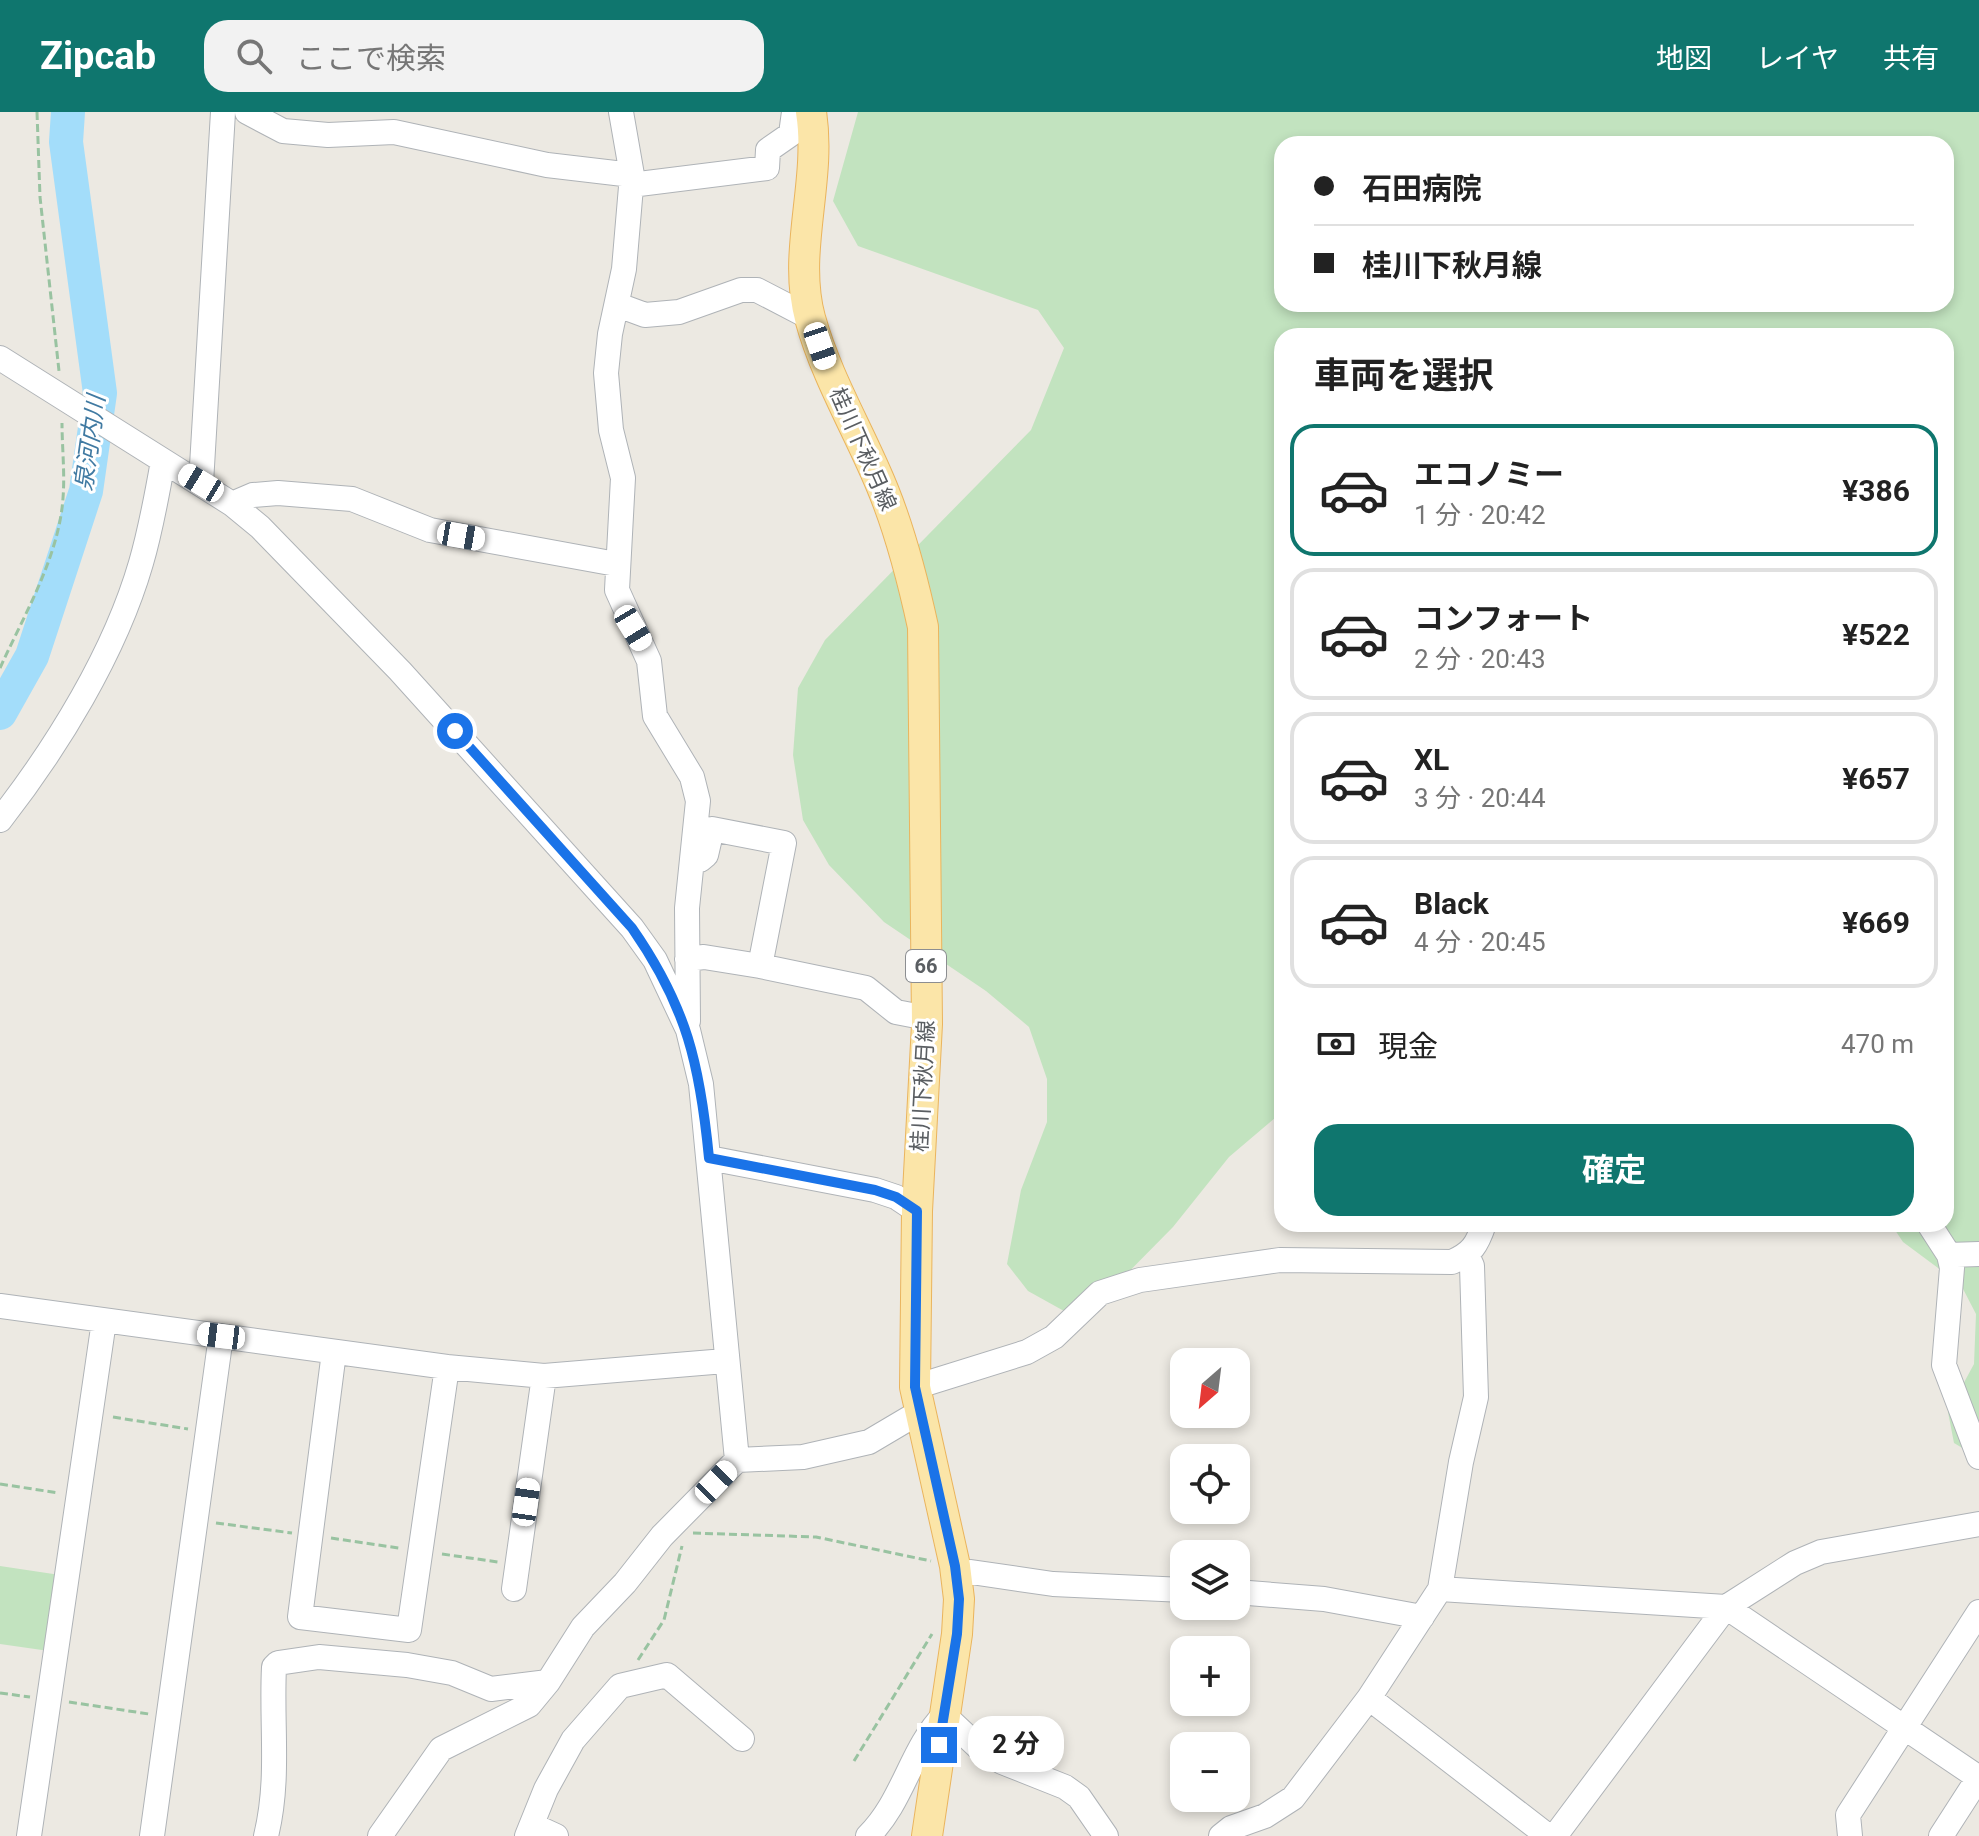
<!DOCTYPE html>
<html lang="ja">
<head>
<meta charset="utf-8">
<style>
	:root { --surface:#fff; --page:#f2f2f2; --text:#222; --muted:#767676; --line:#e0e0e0; --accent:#0f766e }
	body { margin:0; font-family:Roboto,"Noto Sans JP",sans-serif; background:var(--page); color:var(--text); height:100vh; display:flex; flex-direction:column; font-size:30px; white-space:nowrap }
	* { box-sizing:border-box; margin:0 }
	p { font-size:26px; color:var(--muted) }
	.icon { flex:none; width:44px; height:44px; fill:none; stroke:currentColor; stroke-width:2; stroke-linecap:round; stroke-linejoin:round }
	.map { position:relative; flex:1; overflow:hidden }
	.panel { position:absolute; left:1274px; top:216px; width:680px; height:904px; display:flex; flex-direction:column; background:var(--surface); border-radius:24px; box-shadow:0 4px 12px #0003 }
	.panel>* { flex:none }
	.hud { position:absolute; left:1274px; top:24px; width:680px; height:176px; border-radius:24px; box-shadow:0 4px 12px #0003; display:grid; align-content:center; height:176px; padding:0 40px; background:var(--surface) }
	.needle { width:52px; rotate:208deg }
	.buttons { position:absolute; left:1170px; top:1236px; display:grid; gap:16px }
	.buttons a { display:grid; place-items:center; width:80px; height:80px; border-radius:16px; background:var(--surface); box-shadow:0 4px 12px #0003; font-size:40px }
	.end { position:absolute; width:36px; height:36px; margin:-18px; border:10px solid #1a73e8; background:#fff; box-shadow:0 0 0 4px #fff }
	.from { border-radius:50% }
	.bubble { position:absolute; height:56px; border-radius:24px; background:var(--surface); box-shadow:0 4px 12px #0003; font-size:26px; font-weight:700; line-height:56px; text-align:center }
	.car { position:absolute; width:24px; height:48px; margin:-24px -12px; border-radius:10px; box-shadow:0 0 6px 2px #0007; background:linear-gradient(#fff 24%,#345 0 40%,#fff 0 76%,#345 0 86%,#fff 0) }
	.hud b { display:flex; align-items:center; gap:28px; height:76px; font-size:30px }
	.hud b+b { border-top:2px solid var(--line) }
	.hud i { width:20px; height:20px; background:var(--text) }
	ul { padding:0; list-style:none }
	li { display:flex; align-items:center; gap:24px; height:132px; margin:0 16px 12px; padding:0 24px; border:4px solid var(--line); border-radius:24px }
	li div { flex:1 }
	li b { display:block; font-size:30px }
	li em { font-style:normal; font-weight:700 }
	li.on { border-color:var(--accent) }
	li>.icon { width:72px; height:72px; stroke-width:1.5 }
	h2 { padding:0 40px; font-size:36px; line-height:96px }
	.pay { display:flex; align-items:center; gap:20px; height:88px; padding:0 40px; font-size:30px }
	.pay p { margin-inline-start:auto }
	.primary-button { display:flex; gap:16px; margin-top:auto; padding:16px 40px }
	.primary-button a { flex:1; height:92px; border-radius:24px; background:var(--accent); color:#fff; font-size:32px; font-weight:700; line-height:92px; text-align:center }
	header { display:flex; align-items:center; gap:48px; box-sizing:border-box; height:112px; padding:0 40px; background:var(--accent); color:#fff }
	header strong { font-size:38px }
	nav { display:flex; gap:44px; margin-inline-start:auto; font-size:28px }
	.search { width:560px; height:72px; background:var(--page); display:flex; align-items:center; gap:20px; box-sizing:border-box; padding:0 28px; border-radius:24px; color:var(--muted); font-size:30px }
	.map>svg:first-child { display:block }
</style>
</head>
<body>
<header>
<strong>Zipcab</strong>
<div class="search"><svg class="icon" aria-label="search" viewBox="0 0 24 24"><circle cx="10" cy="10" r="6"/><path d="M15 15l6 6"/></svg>ここで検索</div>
<nav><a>地図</a><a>レイヤ</a><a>共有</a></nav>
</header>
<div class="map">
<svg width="1979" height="1724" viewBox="0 0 1979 1724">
	<rect width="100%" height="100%" fill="#ece9e2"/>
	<path fill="#c2e3bf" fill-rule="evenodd" d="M858,0h1121v1346l-25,-15 -6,-31 26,-48 2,-50 -15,-29 -58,-43 -12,-18h55v-888h-664v776l-53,45 -56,70 -72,73 -37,11 -36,-20 -21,-27 14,-74 26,-68v-43l-18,-52 -43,-36 -102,-69 -55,-57 -26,-45 -10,-65 5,-67 27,-48 206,-210 33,-82 -26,-38 -180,-64 -25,-45zM1282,32h664v160h-664z
		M0,1454l60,9 -11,76 -49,-7z"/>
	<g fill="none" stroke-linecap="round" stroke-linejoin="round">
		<path stroke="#a3ddfa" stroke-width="34" d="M0,601l32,-57 54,-165 14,-98 -34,-251 2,-30"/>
		<defs>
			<path id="minor" d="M247,0l36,19 45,4 66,-3 153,33 85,10
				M621,0l11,63 -8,94 -14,65 -4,39 5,57 12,48 -6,112 32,71 6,55 37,61 6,24 -11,107 1,113
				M631,73l136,-17 1,-18 23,-16 3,-22
				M618,193l27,10 34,-3 62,-22h16l52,27
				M0,246l232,146 28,23 140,144 232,257 23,32 33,70 13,54 36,376
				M201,371l22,-371
				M232,392l21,-9 25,-2 74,6 78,31 186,34
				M0,708c57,-73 115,-167 141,-257 10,-34 16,-68 22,-102
				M687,847l17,-2 56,9 24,-123 -72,-14 -6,26 -6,5
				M760,854l106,22 30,24 31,6
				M709,1046l166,32 21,7 21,14
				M1929,1112l20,31 3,13 -8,97 35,92
				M1949,1143l30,-1
				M0,1194l447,61 97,9 181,-15
				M334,1240l-34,265 109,13 38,-263
				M915,1275l112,-35 27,-15 46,-44 40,-13 140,-20 172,2c20,-9 25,-17 32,-38
				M956,1463l15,-3 82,12 131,6
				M514,1477l30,-213
				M1440,1477l286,18 253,171
				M1236,1480l88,7 98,18
				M1369,1586l179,138
				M532,1713l24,11
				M29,1724l75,-515
				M152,1724l69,-500
				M266,1724c14,-57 5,-111 8,-169l4,-4 41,-6 88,8 45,8 39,16 57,-7
				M380,1724l61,-87 88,-44 19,-23 35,-55 42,-44 37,-47 75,-76 66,-3 66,-15 49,-29
				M527,1724l19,-47 27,-49 47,-54 47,-11 75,64
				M868,1724c35,-34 43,-87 76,-121l34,32 24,15 63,25 14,10 27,39
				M1221,1724l10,-8 34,-12 28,-18 76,-100 71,-109 21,-127 15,-65 -4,-131 -5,-11
				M1555,1724l171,-229 69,-44 26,-11 158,-28
				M1850,1724l-2,-21 131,-203
				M1941,1724l38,-59"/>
			<path id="major" d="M811,0c11,69 -19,139 -1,206 17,62 51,116 74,174 18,45 29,89 39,135l4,397 -10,187 -2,176 40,179 4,33 -2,35 -30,202"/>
		</defs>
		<use href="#minor" stroke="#afb3b7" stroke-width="26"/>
		<use href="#major" stroke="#eab45d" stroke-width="32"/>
		<path stroke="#99c3a1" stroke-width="3" stroke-dasharray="8 4" stroke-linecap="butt" d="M37,0l3,85 19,174
			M0,556c24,-53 59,-111 63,-170 2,-25 -1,-51 -1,-75
			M113,1305l75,12
			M0,1372l59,9
			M216,1411l76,10
			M693,1421l123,4 115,24
			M331,1426l68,10
			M442,1442l56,8
			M638,1548l26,-40 18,-74
			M0,1581l30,4
			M69,1590l80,12
			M854,1649l78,-127"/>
		<use href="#minor" stroke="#fff" stroke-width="24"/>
		<use href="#major" stroke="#fbe5a8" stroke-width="30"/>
	</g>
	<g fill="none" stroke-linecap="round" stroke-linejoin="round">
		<path stroke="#1a73e8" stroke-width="10" d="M455,619l177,197c55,79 68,137 77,230l166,32 21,7 21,14 -2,176 40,179 4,33 -2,35 -18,111"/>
	</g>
	<g text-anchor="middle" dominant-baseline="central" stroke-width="6" stroke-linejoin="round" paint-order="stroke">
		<rect fill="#fff" stroke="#8c8e91" stroke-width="2" x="906" y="838" width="40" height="32" rx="6"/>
		<g font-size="20" font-weight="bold" fill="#5a5e62">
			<text x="926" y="854">66</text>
		</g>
		<g font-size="22" fill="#5a5e62" stroke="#fff">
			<text transform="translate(863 337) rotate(66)">桂川下秋月線</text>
			<text transform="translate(923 974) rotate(-87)">桂川下秋月線</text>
		</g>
		<g font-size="24" font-style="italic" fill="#407aa2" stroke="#fff">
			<text transform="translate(90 331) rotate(-82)">泉河内川</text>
		</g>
	</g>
</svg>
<div class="buttons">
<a><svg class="needle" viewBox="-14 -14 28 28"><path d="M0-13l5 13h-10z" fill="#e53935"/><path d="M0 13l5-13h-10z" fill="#767676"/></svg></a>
<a><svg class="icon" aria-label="locate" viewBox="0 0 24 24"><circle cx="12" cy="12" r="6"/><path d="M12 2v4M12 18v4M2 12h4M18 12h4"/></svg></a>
<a><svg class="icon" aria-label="layers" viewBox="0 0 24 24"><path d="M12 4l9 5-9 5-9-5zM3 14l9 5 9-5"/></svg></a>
<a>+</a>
<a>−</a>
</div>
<i class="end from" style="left:455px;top:619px"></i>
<i class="end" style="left:939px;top:1633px"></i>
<div class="bubble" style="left:968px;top:1604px;width:96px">2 分</div>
<i class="car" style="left:820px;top:234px;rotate:161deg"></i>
<i class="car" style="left:201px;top:371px;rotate:301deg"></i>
<i class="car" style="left:461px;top:424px;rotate:100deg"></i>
<i class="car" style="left:633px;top:516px;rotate:149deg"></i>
<i class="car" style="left:221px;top:1224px;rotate:277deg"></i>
<i class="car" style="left:716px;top:1370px;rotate:44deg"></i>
<i class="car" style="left:526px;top:1390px;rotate:8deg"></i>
<div class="hud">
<b><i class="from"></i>石田病院</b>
<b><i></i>桂川下秋月線</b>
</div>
<section class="panel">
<h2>車両を選択</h2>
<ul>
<li class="on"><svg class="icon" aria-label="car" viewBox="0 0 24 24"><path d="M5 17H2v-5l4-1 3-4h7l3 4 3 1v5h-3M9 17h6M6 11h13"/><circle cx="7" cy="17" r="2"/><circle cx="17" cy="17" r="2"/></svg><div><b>エコノミー</b><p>1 分 · 20:42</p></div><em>¥386</em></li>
<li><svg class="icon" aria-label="car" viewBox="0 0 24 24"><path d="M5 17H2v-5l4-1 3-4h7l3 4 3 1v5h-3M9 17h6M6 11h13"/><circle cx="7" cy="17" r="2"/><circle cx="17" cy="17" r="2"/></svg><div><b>コンフォート</b><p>2 分 · 20:43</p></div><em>¥522</em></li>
<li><svg class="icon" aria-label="car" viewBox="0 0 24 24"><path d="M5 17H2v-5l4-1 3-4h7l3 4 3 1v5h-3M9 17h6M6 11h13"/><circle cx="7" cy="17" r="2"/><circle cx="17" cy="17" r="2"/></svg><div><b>XL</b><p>3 分 · 20:44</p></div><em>¥657</em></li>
<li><svg class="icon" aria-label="car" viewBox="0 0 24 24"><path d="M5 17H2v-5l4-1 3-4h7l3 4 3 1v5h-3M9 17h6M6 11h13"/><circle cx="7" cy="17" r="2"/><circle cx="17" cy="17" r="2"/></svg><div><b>Black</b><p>4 分 · 20:45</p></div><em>¥669</em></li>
</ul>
<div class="pay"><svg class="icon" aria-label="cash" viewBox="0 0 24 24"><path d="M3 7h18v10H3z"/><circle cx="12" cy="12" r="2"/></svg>現金<p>470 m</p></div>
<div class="primary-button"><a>確定</a></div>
</section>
</div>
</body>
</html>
